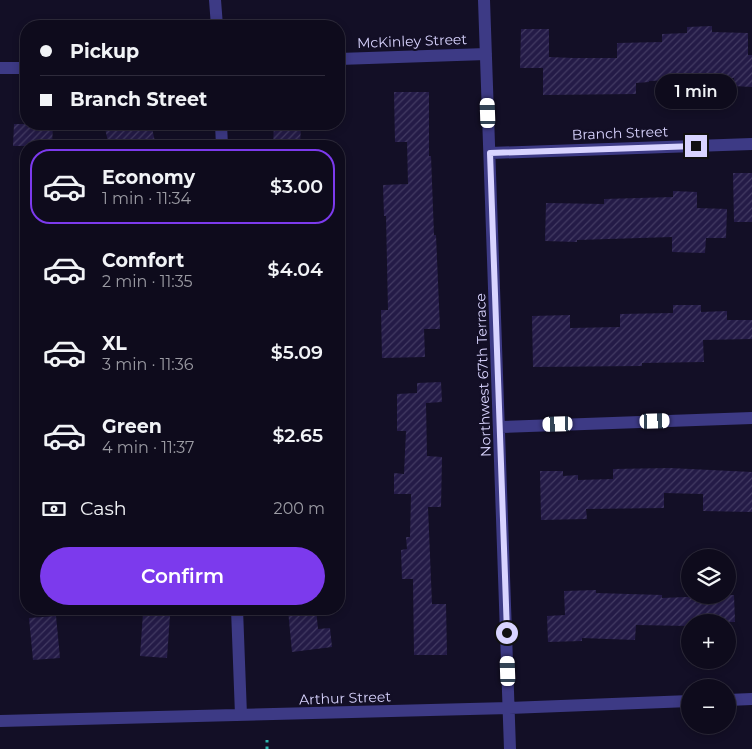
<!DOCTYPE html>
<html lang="en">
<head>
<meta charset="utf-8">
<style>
	:root { --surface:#0e0b1c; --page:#1c1929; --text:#f1f3f6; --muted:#9b9ba3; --line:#2e2b3b; --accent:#7c3aed }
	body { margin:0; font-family:Montserrat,sans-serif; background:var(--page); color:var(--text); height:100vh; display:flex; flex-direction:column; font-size:19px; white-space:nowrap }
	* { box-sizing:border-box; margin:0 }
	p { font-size:16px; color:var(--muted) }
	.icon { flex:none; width:28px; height:28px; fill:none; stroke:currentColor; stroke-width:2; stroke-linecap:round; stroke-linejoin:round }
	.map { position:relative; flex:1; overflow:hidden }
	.sheet { position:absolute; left:20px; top:140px; width:325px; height:475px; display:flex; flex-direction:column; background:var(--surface); border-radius:20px; box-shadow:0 2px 8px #0003,0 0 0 1px var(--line) }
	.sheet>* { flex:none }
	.banner { position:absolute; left:20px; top:20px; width:325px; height:110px; border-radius:20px; box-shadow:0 2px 8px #0003,0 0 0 1px var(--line); display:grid; align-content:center; height:110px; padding:0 20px; background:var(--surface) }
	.buttons { position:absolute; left:681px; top:549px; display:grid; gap:10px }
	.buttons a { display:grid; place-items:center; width:55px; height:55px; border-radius:50%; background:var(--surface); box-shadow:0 2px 8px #0003,0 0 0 1px var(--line); font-size:25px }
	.end { position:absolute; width:22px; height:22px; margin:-11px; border:6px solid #d9d4ff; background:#111; box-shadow:0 0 0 2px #111 }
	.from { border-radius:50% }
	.bubble { position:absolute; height:35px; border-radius:18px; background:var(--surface); box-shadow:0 2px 8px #0003,0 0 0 1px var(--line); font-size:16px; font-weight:600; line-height:35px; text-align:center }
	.car { position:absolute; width:15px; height:30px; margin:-15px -8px; border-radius:6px; box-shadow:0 0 4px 1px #0007; background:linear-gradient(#fff 24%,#345 0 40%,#fff 0 76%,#345 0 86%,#fff 0) }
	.banner b { display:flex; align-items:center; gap:18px; height:48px; font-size:19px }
	.banner b+b { border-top:1px solid var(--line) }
	.banner i { width:12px; height:12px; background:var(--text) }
	ul { padding:9px 0 0; list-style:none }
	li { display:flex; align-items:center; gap:15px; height:75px; margin:0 10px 8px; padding:0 10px; border:2px solid transparent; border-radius:20px }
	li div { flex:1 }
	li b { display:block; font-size:19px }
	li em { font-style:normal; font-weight:600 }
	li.current { border-color:var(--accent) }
	li>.icon { width:45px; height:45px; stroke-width:1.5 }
	.pay { display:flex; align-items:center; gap:12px; height:55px; padding:0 20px; font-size:19px }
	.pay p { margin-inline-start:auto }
	.cta { display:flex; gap:10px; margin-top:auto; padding:10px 20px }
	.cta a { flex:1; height:58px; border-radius:30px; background:var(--accent); color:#fff; font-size:20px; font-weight:600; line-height:58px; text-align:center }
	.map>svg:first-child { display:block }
</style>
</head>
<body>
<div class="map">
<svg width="752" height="749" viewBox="0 0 752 749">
	<defs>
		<pattern id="building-hatch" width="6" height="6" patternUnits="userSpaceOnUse" patternTransform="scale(1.25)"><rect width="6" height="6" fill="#241b47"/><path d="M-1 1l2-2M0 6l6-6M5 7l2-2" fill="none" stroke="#433b63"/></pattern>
	</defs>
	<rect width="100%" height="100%" fill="#130f26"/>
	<path fill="url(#building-hatch)" d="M712,26v6l36,1v22h4v32l-19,-1 1,-8 -85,3v1l-13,1v11l-93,1v-27h-23l1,-39h28v28l24,1h44v-15l45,-1v-8l25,-1v-6z
		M394,92h35v64h2l3,79h2l4,94h-16l1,28 -43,1 -1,-48h7l-2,-94h-2l-1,-31 25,-1 -1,-42h-12z
		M14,124h39l-1,22h-39z
		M104,124h47l5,22h-47z
		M274,124h27l-1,22h-27z
		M733,173h19v49h-18z
		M673,191l24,1v16l30,1 -1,29h-20l-1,15 -33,-1v-15l-95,3v2l-32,-1 1,-38 58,1v-5l69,-2z
		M673,305h28v7l26,-1v9h25v19l-49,1 1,22 -62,1v3l-109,1 -1,-51 38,-1v13l50,-1v-13l53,-1z
		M441,382l1,20 -16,1 1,53 15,1 -1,50h-13l4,97h14l1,51h-33l-1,-76h-11l-1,-29 6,-1 -1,-12h4l1,-43h-17v-21l10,1 2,-43h-9v-37l20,-1v-10z
		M670,468l82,4v40l-49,-1v-17l-39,-1v15l-78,1 1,10 -46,1 -1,-49h23v5l15,-1v5l35,-1v-10z
		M596,590v3l66,2v3l72,-3 1,27h-45v4l-54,-1 -1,15 -53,-2v3l-34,1 -1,-26 18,-1 -1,-24z
		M301,609h15l2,20 12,-1 2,19 -40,5 -4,-42z
		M143,613l27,2 -3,43 -27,-2z
		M56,616l4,42 -27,2 -4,-42z"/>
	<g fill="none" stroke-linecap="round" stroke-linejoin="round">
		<path stroke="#2fb8b0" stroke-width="3" stroke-dasharray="2.5 4" stroke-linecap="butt" d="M267,740v9"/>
		<path stroke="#3d3a85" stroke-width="12" d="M215,0l2,26
			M484,0l26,749
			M339,59l147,-5
			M0,68h26
			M221,124l1,22
			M490,153l262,-9
			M500,427l252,-9
			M237,609l4,106
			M728,700l24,-1
			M0,721l509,-13 181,-7"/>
	</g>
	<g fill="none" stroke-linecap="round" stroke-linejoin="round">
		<path stroke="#d9d4ff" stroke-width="6" d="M507,633l-17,-480 206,-7"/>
	</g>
	<g text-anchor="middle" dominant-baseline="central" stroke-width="4.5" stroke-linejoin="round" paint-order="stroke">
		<g font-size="14" fill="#d9d4ff" stroke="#130f26">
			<text transform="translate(412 41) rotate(-2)">McKinley Street</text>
			<text transform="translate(620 133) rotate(-2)">Branch Street</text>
			<text transform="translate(483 375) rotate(-92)">Northwest 67th Terrace</text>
			<text transform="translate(345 698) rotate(-2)">Arthur Street</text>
		</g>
	</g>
</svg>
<div class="buttons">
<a><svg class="icon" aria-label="layers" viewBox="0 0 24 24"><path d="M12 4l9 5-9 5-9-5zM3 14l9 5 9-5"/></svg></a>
<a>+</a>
<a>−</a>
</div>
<i class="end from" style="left:507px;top:633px"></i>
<i class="end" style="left:696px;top:146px"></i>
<div class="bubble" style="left:655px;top:74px;width:82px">1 min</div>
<i class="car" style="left:488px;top:113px;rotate:358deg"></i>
<i class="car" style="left:655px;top:421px;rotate:88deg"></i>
<i class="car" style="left:558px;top:424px;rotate:268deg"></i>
<i class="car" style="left:508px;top:671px;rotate:358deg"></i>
<div class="banner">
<b><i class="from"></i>Pickup</b>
<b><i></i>Branch Street</b>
</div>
<section class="sheet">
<ul>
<li class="current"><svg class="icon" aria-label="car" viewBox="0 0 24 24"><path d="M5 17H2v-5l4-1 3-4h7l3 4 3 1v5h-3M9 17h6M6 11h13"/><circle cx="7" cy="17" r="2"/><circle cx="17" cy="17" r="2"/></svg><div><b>Economy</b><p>1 min · 11:34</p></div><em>$3.00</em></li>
<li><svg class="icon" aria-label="car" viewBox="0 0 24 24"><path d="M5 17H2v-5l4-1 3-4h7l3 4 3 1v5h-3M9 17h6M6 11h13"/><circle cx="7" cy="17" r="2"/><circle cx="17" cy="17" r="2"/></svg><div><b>Comfort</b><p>2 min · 11:35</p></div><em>$4.04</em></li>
<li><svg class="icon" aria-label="car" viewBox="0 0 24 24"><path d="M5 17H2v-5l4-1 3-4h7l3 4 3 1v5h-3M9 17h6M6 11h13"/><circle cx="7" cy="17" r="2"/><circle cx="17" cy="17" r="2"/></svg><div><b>XL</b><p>3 min · 11:36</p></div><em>$5.09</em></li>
<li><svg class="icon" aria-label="car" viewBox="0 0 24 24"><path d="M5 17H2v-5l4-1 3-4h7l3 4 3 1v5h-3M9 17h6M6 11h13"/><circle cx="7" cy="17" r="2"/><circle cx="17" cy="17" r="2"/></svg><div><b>Green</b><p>4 min · 11:37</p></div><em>$2.65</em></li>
</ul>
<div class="pay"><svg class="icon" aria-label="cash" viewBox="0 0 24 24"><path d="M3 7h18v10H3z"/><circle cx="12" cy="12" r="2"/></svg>Cash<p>200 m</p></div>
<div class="cta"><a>Confirm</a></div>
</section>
</div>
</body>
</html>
